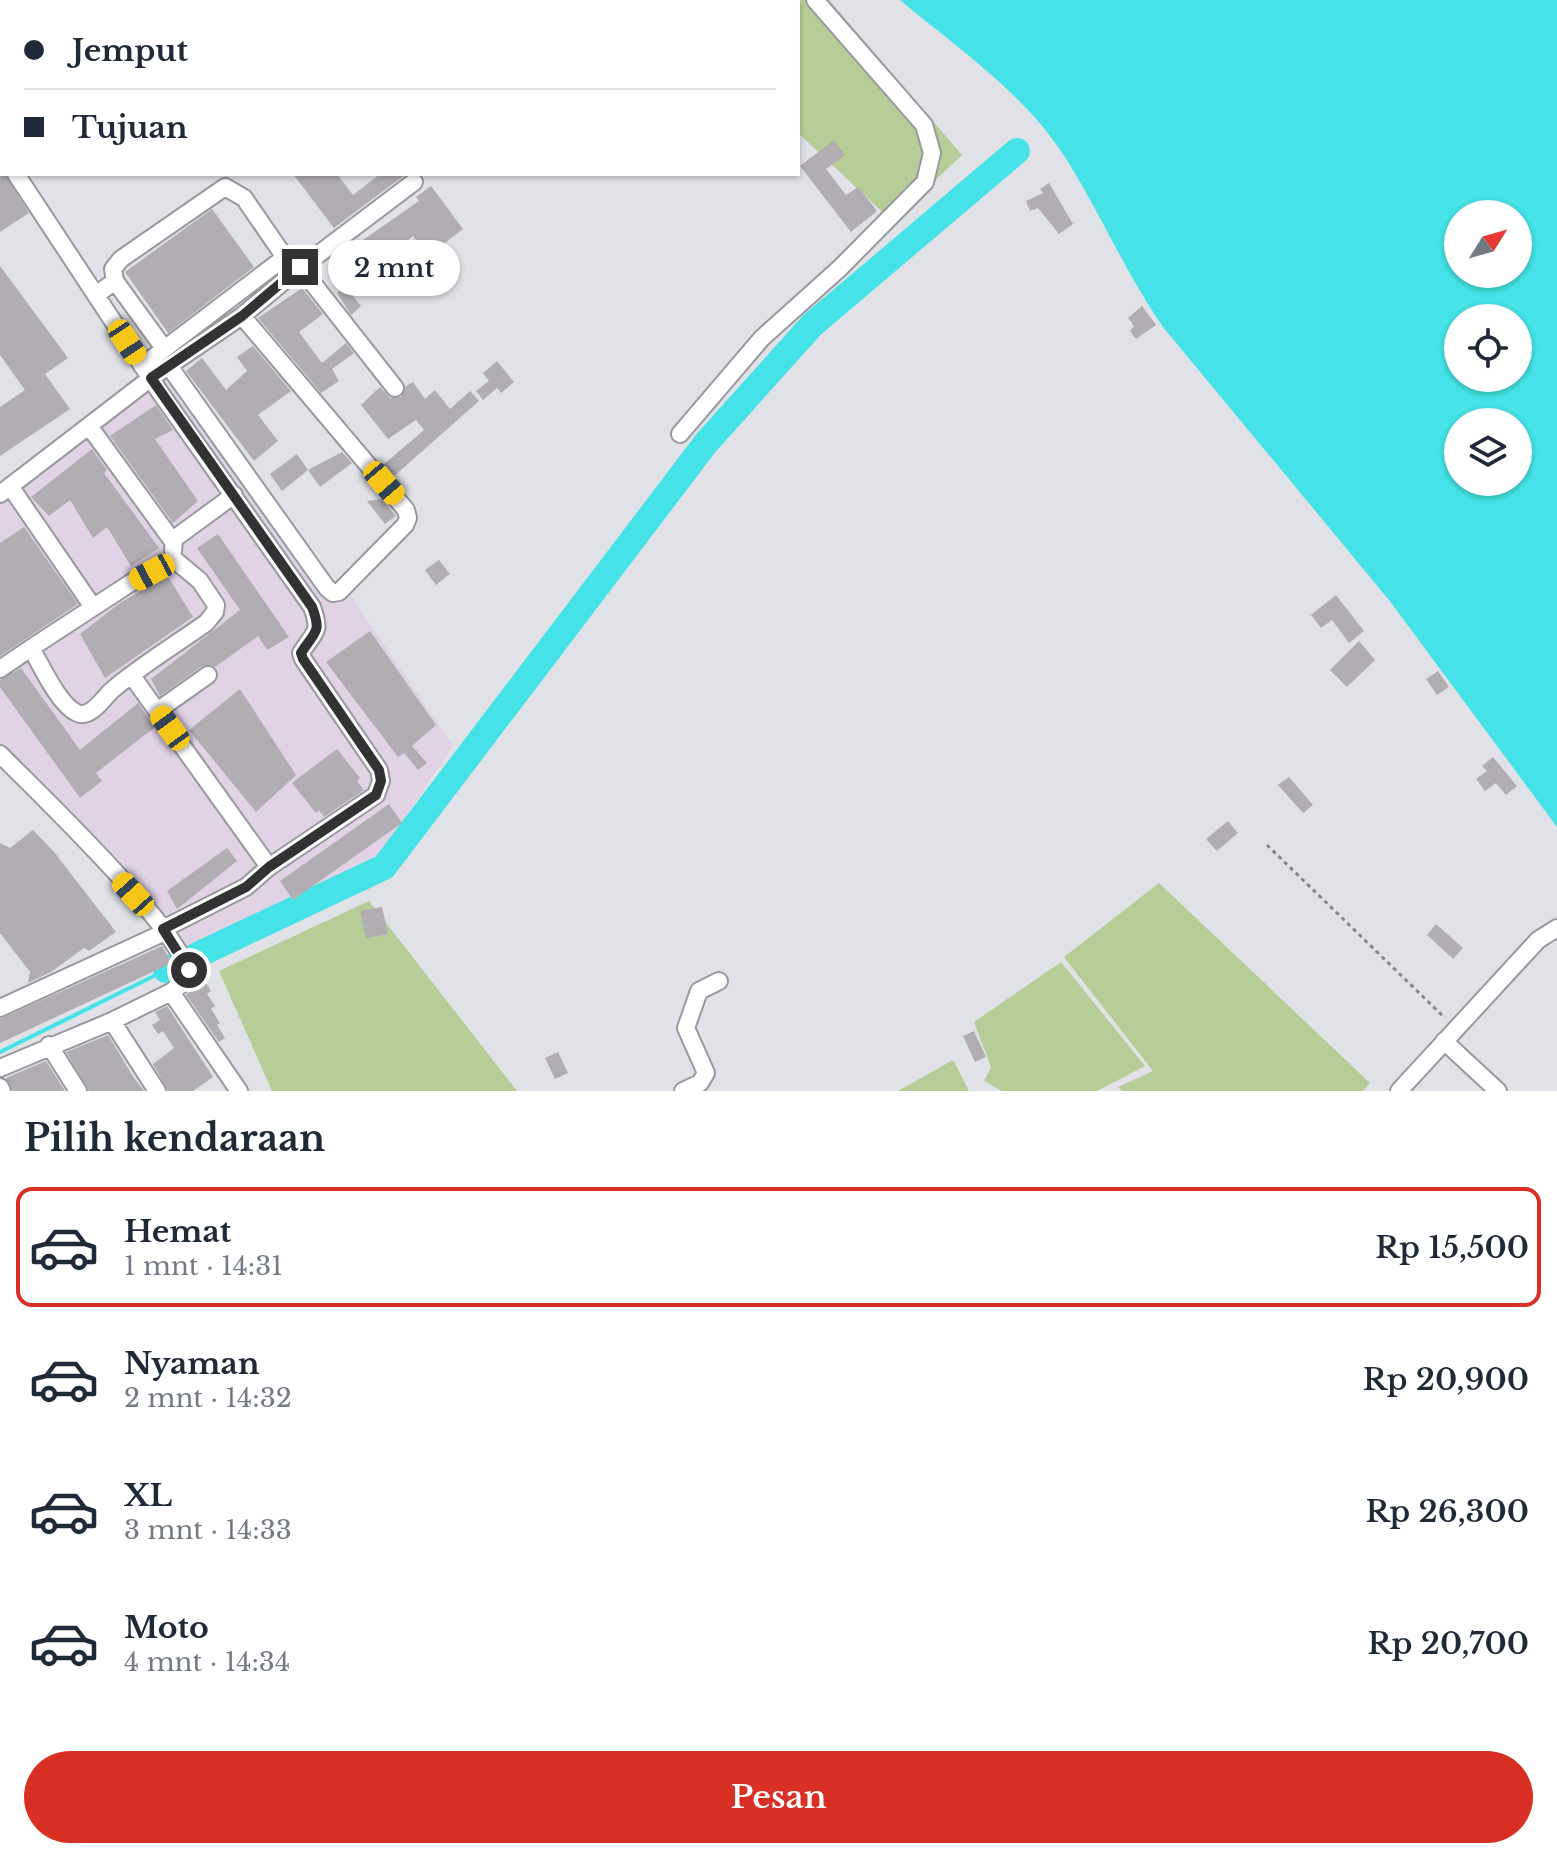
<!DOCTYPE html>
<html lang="id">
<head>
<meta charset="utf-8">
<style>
	:root { --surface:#fff; --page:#f2f2f3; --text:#1f2937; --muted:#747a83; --line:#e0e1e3; --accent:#d93025 }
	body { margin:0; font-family:"Libre Baskerville",serif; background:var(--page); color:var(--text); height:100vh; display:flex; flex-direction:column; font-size:30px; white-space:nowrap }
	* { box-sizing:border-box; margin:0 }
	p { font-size:26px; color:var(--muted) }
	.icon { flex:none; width:44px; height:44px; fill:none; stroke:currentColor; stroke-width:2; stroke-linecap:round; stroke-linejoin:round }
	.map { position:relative; height:1091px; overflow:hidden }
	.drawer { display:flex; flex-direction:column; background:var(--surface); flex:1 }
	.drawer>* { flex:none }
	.top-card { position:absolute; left:0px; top:0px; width:800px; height:176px; box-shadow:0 2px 6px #0004; display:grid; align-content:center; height:176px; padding:0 24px; background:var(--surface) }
	.needle { width:52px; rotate:53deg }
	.buttons { position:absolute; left:1444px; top:200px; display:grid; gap:16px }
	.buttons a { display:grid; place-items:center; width:88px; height:88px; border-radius:50%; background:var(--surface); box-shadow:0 2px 6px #0004; font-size:40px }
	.end { position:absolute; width:36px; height:36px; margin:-18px; border:10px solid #323235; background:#fff; box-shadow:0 0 0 4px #fff }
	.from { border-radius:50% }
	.bubble { position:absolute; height:56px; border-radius:28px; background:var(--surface); box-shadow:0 2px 6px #0004; font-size:26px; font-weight:600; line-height:56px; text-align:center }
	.car { position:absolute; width:24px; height:48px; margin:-24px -12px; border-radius:10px; box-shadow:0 0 6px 2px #0007; background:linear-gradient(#f5c518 24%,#345 0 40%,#f5c518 0 76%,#345 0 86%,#f5c518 0) }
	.top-card b { display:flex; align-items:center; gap:28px; height:76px; font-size:30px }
	.top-card b+b { border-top:2px solid var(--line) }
	.top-card i { width:20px; height:20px; background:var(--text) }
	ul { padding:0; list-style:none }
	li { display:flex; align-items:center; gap:24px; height:120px; margin:0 16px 12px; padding:0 8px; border:4px solid transparent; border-radius:16px }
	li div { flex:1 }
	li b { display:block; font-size:30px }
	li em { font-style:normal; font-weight:600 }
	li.current { border-color:var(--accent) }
	li>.icon { width:72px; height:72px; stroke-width:1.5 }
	h2 { padding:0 24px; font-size:36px; line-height:96px }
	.action { display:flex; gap:16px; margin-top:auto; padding:16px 24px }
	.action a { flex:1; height:92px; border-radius:48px; background:var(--accent); color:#fff; font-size:32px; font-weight:600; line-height:92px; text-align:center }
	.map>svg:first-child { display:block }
</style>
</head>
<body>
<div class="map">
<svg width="1557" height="1091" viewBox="0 0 1557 1091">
	<rect width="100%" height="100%" fill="#e0e2e7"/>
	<path fill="#e1d2e5" d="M169,373l164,231 18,-8 102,150 -73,108 -91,51 -103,46 -52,-73 -134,-131v-245z"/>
	<path fill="#b7cd97" d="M428,0h401l133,155 -70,66 -94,-88v-131z
		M1159,883l211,200 -7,8h-241l-4,-4 35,-16 -89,-114z
		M369,901l148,190h-245l-53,-120z
		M1061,962l84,104 -48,25h-95l-18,-10 7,-14 -17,-45z
		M953,1060l16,31h-71z"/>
	<path fill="#45e3e7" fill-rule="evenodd" d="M900,0h657v827l-168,-227 -226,-273c-39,-56 -65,-120 -102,-176 -41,-61 -105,-104 -161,-151zM1458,214h60v60h-60zM1458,318h60v60h-60zM1458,422h60v60h-60z"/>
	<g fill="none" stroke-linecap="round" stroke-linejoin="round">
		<path stroke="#45e3e7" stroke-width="4" d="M0,1052l166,-82"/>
		<path stroke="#45e3e7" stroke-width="26" d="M166,970l218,-103 322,-424 106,-118 205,-174"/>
	</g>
	<path fill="#b1adb2" d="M834,140l11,15 -19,14 20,26 12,-8 19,24 -26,21 -51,-66z
		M0,166l29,47 -29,19z
		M293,174h44l16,21 27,-21h26l-72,54z
		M1049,183l24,41 -14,10 -21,-26 -8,3 -4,-10 17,-8 -3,-4z
		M431,186l32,43 -35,27 -15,-20 -33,26 -17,-22 56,-39 -3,-4z
		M212,209l42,58 -86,66 -43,-61z
		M0,266l68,92 -23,16 25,35 -70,47v-49l25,-17 -25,-35z
		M345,286l16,20 -10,9 -14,-22z
		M302,288l21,26 -24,18 23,31 24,-20 8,10 -22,16 7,12 -18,12 -63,-75z
		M1142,306l14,19 -20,14 -6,-8 4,-5 -6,-8z
		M253,346l38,45 -33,24 20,26 -24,20 -68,-90 16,-13 24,32 21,-19 -10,-14z
		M497,361l17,21 -13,11 -4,-5 -14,12 -7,-9 13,-10 -6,-8z
		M413,382l12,17 10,-9 15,19 20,-18 9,10 -86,76 -10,-12 41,-35 -8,-10 -28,19 -27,-34 19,-18 10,11 11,-1 5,-11z
		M156,405l17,25 -18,9 43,62 -25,22 -63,-87z
		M92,449l15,21 -3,3 55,75 -28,18 -24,-39 -14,11 -23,-38 -21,16 -18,-19z
		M342,452l10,11 -32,24 -12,-17z
		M297,454l11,16 -26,21 -12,-17z
		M382,499l14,17 -11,8 -18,-23z
		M24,527l54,77 -78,52v-113z
		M218,534l71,103 -22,13 -9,-14 -43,31 -13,-1 -42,30 -9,-17 89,-69 -43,-62z
		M439,560l11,14 -14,11 -11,-15z
		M167,575l26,42 -88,61 -25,-44 40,-31z
		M1336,595l28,36 -15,12 -17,-23 -11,8 -10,-13z
		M370,631l66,94 -24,21 15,17 -9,7 -14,-17 -6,4 -72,-95z
		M1359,641l16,19 -28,27 -17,-17z
		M21,668l59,82 58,-47 17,24 -59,46 6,8 -22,17 -80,-111v-7z
		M1438,671l11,16 -12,8 -11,-16z
		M240,689l56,86 -40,37 -67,-82z
		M337,749l23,29 -3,3 7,9 -40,27 -5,-7 -3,3 -24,-30z
		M1493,757l24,29 -11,9 -10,-12 -11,8 -9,-12 11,-8 -5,-5z
		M1289,777l24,28 -10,8 -25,-28z
		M389,804l13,19 -109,77 -13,-19z
		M1228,821l10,12 -21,18 -11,-12z
		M33,830l21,22 62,80 -27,19 -5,-3 -33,24 -23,11 2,-11 -30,-39v-90l10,5z
		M227,848l10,13 -60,48 -10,-18z
		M382,907l6,27 -22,4 -6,-27z
		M1436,924l27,24 -10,11 -26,-24z
		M162,946l10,17 -172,80v-24z
		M203,978l8,13 -4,3 8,12 -4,3 9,14 -3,2 8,13 -6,4 -33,-47z
		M167,1006l46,71 -20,14h-25l-15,-27 21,-16 -11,-17 -5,3 -6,-9 8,-5 -5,-8z
		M974,1031l12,26 -11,5 -12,-26z
		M108,1035l26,43 10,13h-55l-23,-39z
		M558,1052l10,21 -13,6 -10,-21z
		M46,1061l19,30h-52l-7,-13z"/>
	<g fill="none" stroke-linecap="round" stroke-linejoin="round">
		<defs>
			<path id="minor" d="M134,2l4,-2
				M0,48l2,-1
				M0,150l2,3
				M16,174l143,217 153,216c10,27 2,24 -11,46l2,6 76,111 2,11 -5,14 -107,72 -23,20 -83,42
				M300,267l95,121
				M115,281l-2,-12 8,-10 104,-72 19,11 51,74
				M96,295l19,-14 48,66
				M142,366l142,-108
				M169,366l158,222 6,5 6,-1 66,-67 3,-7 -2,-8 -164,-194
				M89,426l85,117
				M680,434l82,-96 78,-70 85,-86 7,-29 -8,-28 -109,-125
				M10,486l83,121
				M0,494l151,-116 91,-62 53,-44 119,-90
				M173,551l1,-12 60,-44
				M175,560l25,21 16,24 -1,7 -9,11c-31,22 -66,43 -95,68 -8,8 -21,28 -34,22 -18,-8 -36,-48 -46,-65l98,-64 36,-21z
				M0,669l31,-21
				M132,676l137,191
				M157,711l51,-36
				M0,754c40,41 182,175 190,224l-19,14 -59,29 -112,47
				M171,992l68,99
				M0,1008l165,-76
				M112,1021l45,70
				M1444,1041l54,50
				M49,1045l29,46
				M0,1087l2,4
				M683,1091l17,-8 6,-10 -20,-45 13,-37 20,-10
				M1399,1091l139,-151 19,-12"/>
		</defs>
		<use href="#minor" stroke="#97999e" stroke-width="20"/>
		<path stroke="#86878b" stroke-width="3" stroke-dasharray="4 4" stroke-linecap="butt" d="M1267,845l178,173"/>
		<use href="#minor" stroke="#fff" stroke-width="16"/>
	</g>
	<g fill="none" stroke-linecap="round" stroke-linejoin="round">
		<path stroke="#323235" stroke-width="10" d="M189,970l-26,-41 83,-42 23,-20 107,-72 5,-14 -2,-11 -76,-111 -2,-6c14,-22 21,-20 11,-46l-161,-229 91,-62 58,-49"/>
	</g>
</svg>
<div class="buttons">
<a><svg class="needle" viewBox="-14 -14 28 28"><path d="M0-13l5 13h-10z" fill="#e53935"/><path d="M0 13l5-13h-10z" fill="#747a83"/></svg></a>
<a><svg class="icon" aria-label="locate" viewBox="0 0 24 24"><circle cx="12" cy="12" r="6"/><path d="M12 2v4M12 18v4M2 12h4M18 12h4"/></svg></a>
<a><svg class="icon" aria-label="layers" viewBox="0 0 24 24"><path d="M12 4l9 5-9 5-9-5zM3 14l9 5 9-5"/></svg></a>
</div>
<i class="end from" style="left:189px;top:970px"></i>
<i class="end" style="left:300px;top:267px"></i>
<div class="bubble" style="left:328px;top:240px;width:132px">2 mnt</div>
<i class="car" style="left:127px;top:342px;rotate:147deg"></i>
<i class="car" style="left:384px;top:483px;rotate:139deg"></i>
<i class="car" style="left:152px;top:572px;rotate:242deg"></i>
<i class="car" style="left:170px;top:728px;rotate:324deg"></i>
<i class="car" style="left:133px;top:894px;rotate:318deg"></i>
<div class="top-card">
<b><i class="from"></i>Jemput</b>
<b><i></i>Tujuan</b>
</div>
</div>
<section class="drawer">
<h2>Pilih kendaraan</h2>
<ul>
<li class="current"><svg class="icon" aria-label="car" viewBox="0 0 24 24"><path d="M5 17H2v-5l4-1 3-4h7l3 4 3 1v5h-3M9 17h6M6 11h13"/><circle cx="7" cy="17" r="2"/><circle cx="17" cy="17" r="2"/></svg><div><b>Hemat</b><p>1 mnt · 14:31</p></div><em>Rp 15,500</em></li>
<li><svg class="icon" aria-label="car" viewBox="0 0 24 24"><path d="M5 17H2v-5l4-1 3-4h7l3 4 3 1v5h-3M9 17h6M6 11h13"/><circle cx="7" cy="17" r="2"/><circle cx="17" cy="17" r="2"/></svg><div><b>Nyaman</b><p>2 mnt · 14:32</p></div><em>Rp 20,900</em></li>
<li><svg class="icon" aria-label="car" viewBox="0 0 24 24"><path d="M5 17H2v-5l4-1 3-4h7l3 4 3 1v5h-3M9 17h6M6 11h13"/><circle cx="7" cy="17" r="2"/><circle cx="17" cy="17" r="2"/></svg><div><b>XL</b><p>3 mnt · 14:33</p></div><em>Rp 26,300</em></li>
<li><svg class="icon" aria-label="car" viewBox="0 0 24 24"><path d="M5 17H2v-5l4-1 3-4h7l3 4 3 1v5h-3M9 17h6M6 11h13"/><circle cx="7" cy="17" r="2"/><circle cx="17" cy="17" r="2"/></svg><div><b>Moto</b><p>4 mnt · 14:34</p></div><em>Rp 20,700</em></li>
</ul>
<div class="action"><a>Pesan</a></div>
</section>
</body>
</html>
